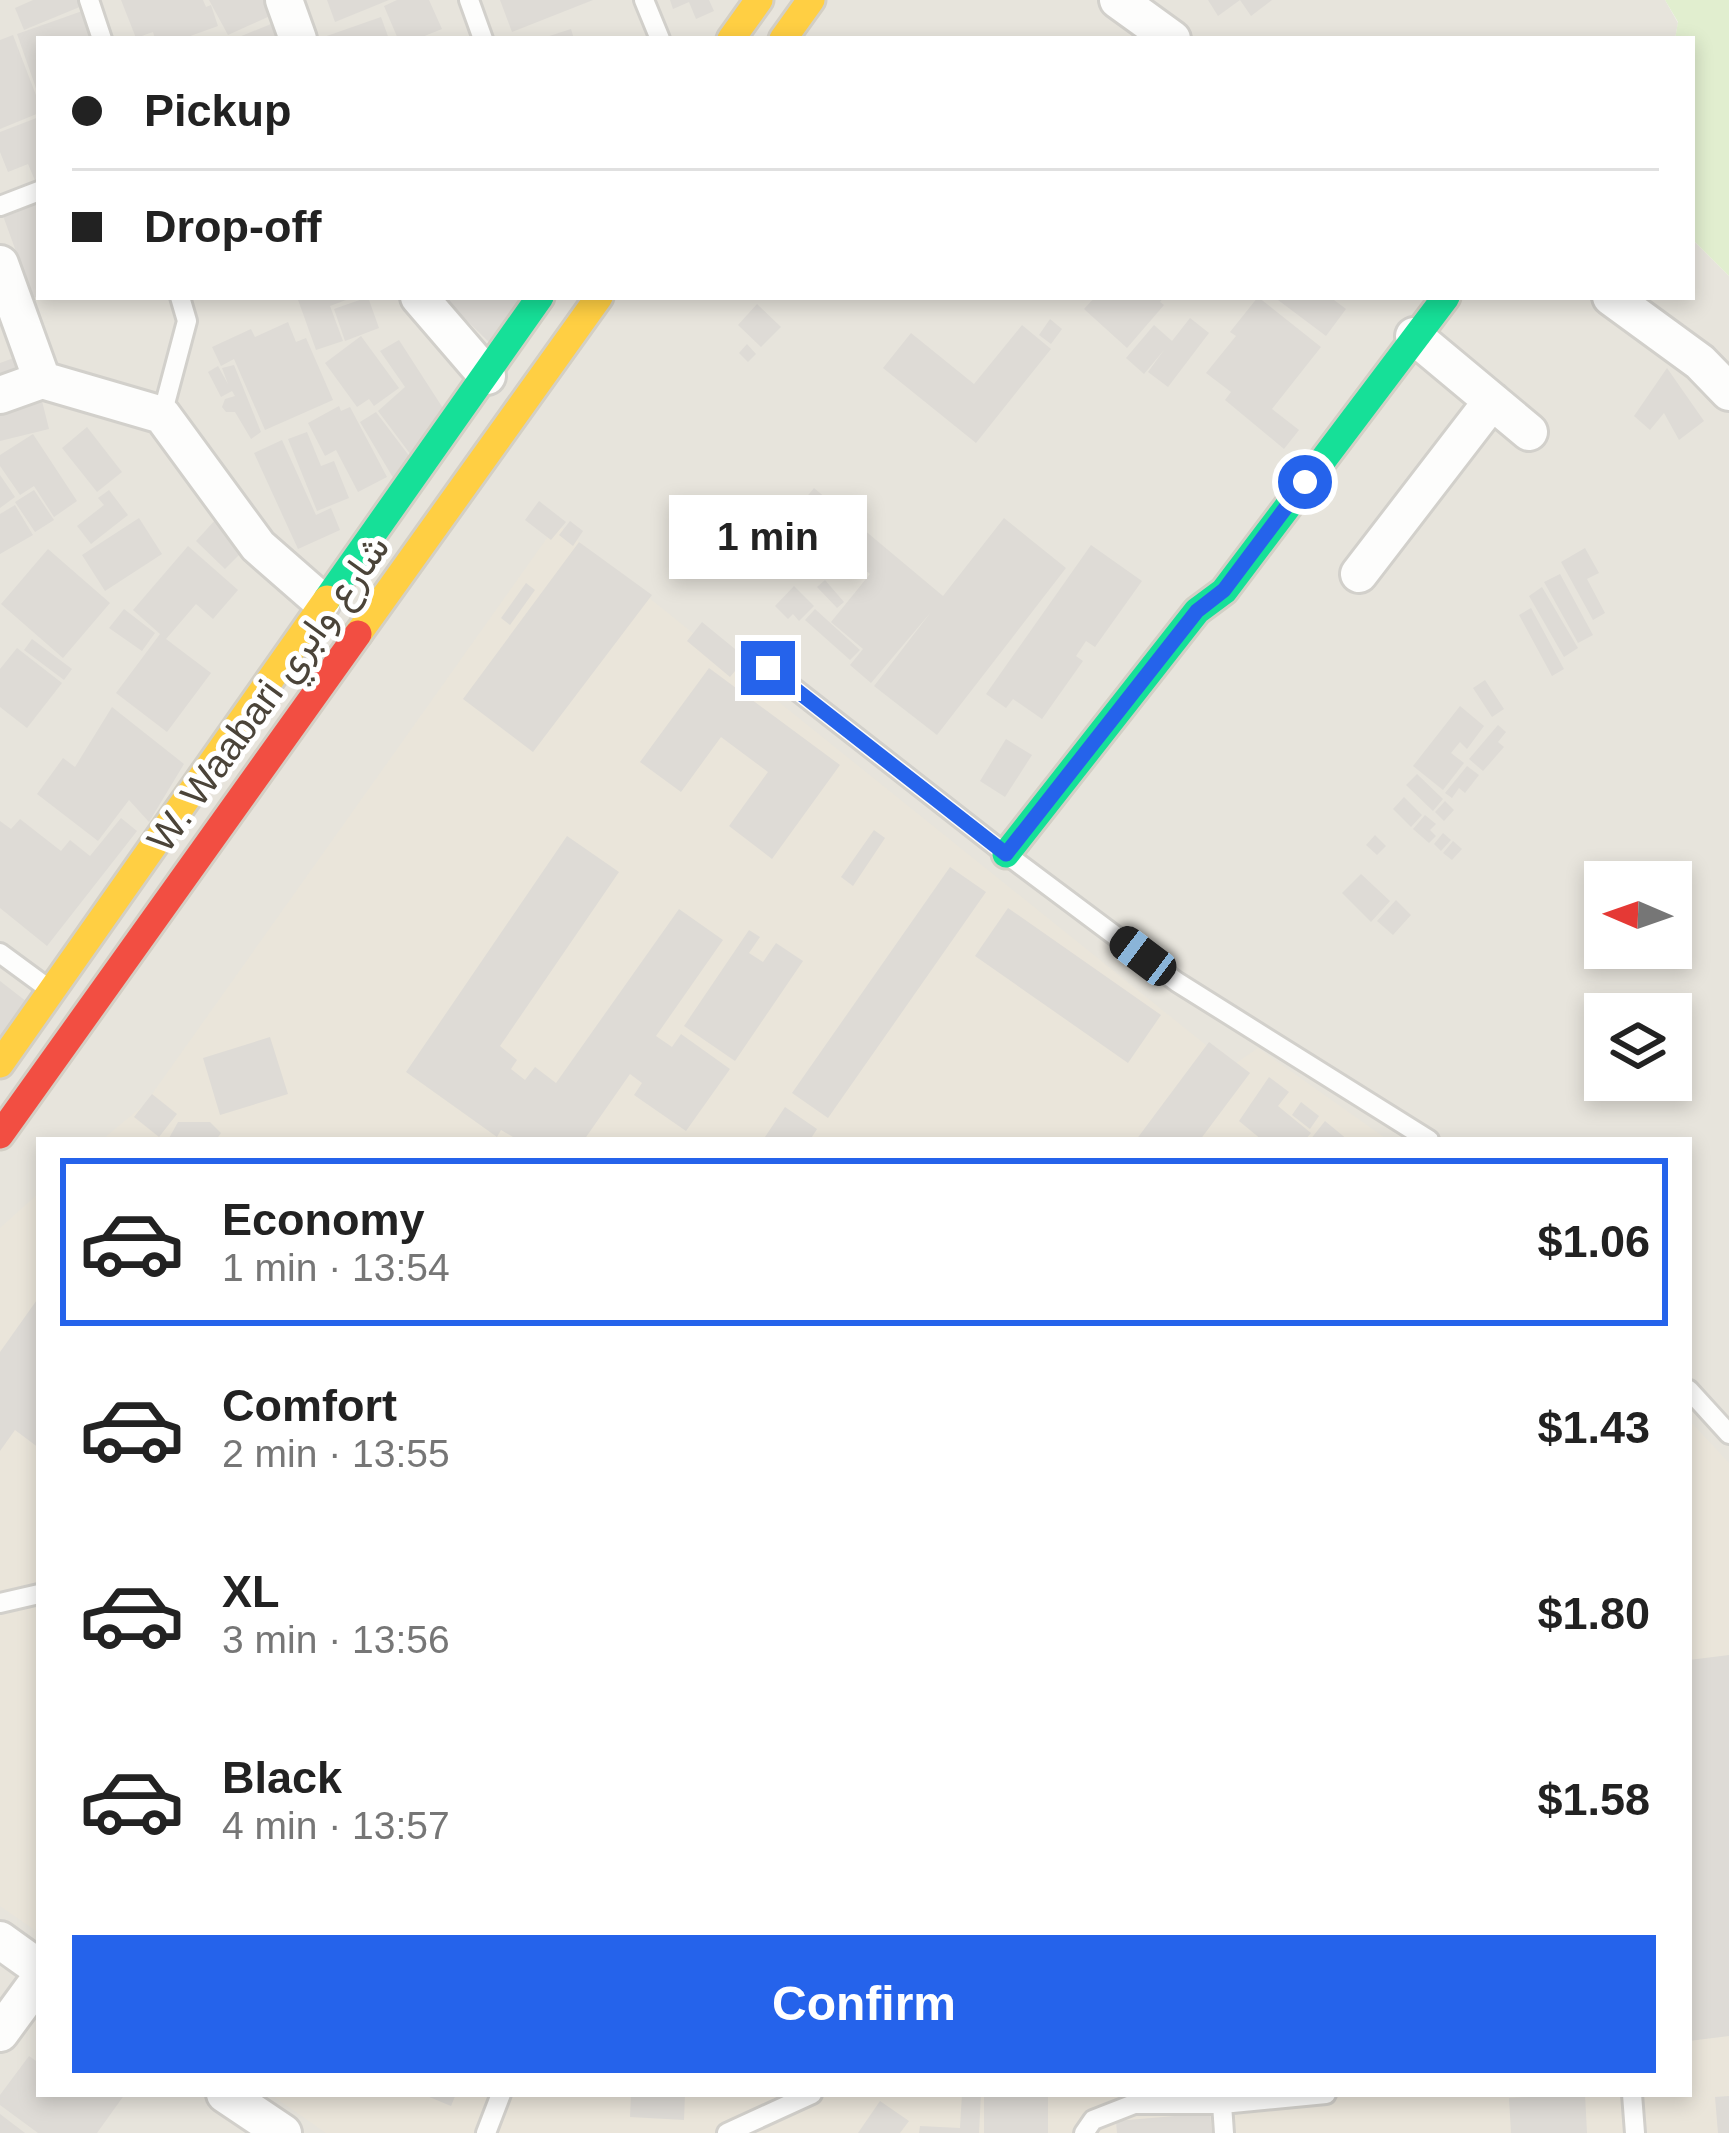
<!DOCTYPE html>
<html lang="en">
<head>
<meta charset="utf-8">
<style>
	:root { --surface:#fff; --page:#f2f2f2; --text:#222; --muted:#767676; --line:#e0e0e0; --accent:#2563eb }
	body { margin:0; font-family:Helvetica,Vazirmatn,sans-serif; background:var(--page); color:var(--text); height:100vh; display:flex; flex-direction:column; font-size:45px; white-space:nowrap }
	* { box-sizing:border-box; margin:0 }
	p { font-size:39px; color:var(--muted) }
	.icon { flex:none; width:66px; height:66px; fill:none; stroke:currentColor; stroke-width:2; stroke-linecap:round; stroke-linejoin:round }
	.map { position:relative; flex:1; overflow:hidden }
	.details { position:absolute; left:36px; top:1137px; width:1656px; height:960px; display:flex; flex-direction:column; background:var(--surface); border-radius:0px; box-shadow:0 6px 18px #0003 }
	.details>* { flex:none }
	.hud { position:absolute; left:36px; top:36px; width:1659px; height:264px; border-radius:0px; box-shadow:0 6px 18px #0003; display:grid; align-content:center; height:264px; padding:0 36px; background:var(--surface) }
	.needle { width:78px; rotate:272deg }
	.controls { position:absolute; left:1584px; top:861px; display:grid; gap:24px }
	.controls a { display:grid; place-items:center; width:108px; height:108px; border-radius:0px; background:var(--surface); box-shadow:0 6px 18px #0003; font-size:60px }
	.end { position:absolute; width:54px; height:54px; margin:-27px; border:15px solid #2563eb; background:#fff; box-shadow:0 0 0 6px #fff }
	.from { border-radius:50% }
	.bubble { position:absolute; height:84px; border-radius:0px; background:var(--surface); box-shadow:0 6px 18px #0003; font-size:39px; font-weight:800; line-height:84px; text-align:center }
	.car { position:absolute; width:36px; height:72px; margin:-36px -18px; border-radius:15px; box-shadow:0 0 9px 3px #0007; background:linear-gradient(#222 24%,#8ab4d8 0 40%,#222 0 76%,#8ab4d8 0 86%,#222 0) }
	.hud b { display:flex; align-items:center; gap:42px; height:114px; font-size:45px }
	.hud b+b { border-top:3px solid var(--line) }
	.hud i { width:30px; height:30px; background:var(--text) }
	ul { padding:21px 0 0; list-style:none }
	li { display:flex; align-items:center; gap:36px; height:168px; margin:0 24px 18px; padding:0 12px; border:6px solid transparent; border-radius:0px }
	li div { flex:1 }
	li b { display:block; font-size:45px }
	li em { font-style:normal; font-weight:800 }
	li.current { border-color:var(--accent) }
	li>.icon { width:108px; height:108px; stroke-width:1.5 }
	.primary-button { display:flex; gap:24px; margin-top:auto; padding:24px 36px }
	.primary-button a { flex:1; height:138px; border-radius:0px; background:var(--accent); color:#fff; font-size:48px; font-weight:800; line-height:138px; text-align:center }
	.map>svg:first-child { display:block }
</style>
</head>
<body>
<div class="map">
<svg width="1729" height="2133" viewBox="0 0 1729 2133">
	<rect width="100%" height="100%" fill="#f4f2ee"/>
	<path fill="#e7e4dc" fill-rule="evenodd" d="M0,0h1665l13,23 -3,16h-1636v258h1653v-58l37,37v1857h-1729zM1605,882h66v66h-66zM1605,1014h66v66h-66zM39,1140h1650v954h-1650z"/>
	<path fill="#eae5da" d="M557,524l675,542 26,-18 130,92h-1286l43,-36z
		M39,1193v740l-39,-27v-678z
		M1689,1420l40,43v670h-1403l-56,-39h1419z"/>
	<path fill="#e1eecf" d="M1665,0h64v276l-37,-37v-200h-17l3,-17z"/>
	<path fill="#dedbd6" d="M33,0h46l3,6 -58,24 -9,-22z
		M121,0h82l3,7 5,-2 7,21 -36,13h-27l-2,-7 -17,6z
		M209,0h54l7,16 -42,19z
		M327,0h62l-54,22z
		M397,0h32l13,29 -25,10h-19l-14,-33z
		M500,0h93l-81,32z
		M670,0h39l5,11 -18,8 -7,-17 -16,7z
		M1208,0h64l-21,16 -11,-16 -22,16z
		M88,9l9,30h-58l-1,55 -21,-60z
		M381,17l8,22h-68v-1z
		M271,24l6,15h-43z
		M571,29l3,10h-31v-1z
		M13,35l26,68v10l-39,16v-89z
		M39,117v73l-11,-26 -20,8 -8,-20v-20z
		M39,200v96l-6,2 -31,-85z
		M297,297h57l-24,9 13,35 -27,9z
		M368,297l11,31 -34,13 -11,-32z
		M443,297h106l-52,53z
		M1095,297h69l-4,5 4,3 -37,43 -43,-39z
		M1258,297l63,50 -49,62 27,21 -15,19 -59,-49 6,-8 -25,-19 30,-37 -6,-4z
		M1274,297h56l16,12 -20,27z
		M757,304l24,23 -20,20 -23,-22z
		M1190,318l19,15 -41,54 -20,-15 16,-22 -20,24 -18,-16 28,-33 18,16z
		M1050,319l12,10 -11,15 -12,-9z
		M288,322l8,20 10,-4 27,62 -68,30 -31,-71 -13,7 -9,-19 39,-18 4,8z
		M1022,325l29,24 -75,94 -93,-75 28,-35 63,51z
		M361,336l38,52 -25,18 -5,-7 -12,8 -32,-44z
		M399,340l49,76 -34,43 -36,-48 27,-24 -25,-36z
		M747,344l9,10 -8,8 -9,-9z
		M19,356l7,24 -26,8v-25z
		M234,365l27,67 -10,7 -16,-27h-9l-4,-5 3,-8 10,-3 -3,-5 -11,6 -13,-25 10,-6 10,18 -6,-16z
		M1667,368l37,53 -25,19 -15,-27 -14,17 -16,-14z
		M40,393l9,36 -49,12v-37z
		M339,406l2,5 9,-4 37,70 -29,15 -22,-42 -11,6 -17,-33z
		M376,412l37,49 -18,20 -35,-59z
		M87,427l35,45 -25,20 -35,-44z
		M307,432l14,34 13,-5 15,37 -32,13 -29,-72z
		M33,434l44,67 -23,16 -20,-31 -14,9 -20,-29v-11z
		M282,440l34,75 15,-7 9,22 -42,19 -44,-96z
		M0,475l15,22 -15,11z
		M814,488l129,108 61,-78 62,50 -129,167 -63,-49 57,-74 -60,71 -21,-18 13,-16 -32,-27 39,-48 -75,-63z
		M34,490l20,30 -19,12 -20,-30z
		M109,490l19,25 -37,29 -14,-18 27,-21 -6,-7z
		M539,501l27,21 -15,18 -26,-20z
		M15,505l18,30 -33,19v-40z
		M139,518l23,36 -57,37 -23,-36z
		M216,519l30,29 -21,21 -29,-28z
		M570,521l13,10 -10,15 -14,-11z
		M579,542l73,53 -119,157 -70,-53z
		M1091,545l51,36 -47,66 -9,-6 -10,15 7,5 -41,58 -29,-20 -7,9 -20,-14z
		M188,546l50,44 -25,29 -17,-15 -30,35 45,34 -44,59 -51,-39 44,-59 -27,-24z
		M1585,548l14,25 -12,6 18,34 -12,7 -32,-58z
		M48,549l62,54 -47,55 -62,-54z
		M1560,574l33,61 -15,8 -34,-61z
		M825,580l19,22 -7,6 -20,-21z
		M526,583l9,7 -25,35 -9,-7z
		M794,586l20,20 -15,15 -6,-7 -5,5 -13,-13z
		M1542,587l36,61 -14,9 -35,-61z
		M1531,608l33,61 -12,7 -33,-61z
		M124,609l31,24 -13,18 -33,-23z
		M815,609l45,41 -10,10 -45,-40z
		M702,622l44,36 -16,19 -43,-36z
		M32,639l40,30 -8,11 -40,-30z
		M17,648l45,35 -35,45 -27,-21v-38z
		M709,668l131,97 -68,94 -43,-33 39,-54 -47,-35 -40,55 -41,-30z
		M1485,680l19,29 -12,8 -19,-29z
		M1460,706l24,20 -17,23 -7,-7 -9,11 13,10 -21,27 -30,-24z
		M112,707l72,57 -35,58 -20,-22 -31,41 -61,-47 26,-36 12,9z
		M1498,725l8,7 -8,10 6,5 -21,24 -14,-12z
		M1006,739l26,16 -27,42 -25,-16z
		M1467,766l12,9 -14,18 -6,-5 -7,10 -7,-5z
		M1417,774l26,25 -10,12 -27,-26z
		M1404,797l18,18 -11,12 -18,-18z
		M1445,801l9,9 -10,11 -9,-9z
		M1425,815l11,9 -6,6 6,6 -7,7 -16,-14z
		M121,818l16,13 -90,115 -47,-38v-87l11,8 9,-10 41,32 9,-11 20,16z
		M874,830l11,8 -32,48 -12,-9z
		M1443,833l8,7 -10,11 -7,-7z
		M1375,835l11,11 -9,9 -11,-10z
		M567,836l52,36 -119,174 17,14 -6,9 14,11 10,-13 21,16 123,-174 44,31 -67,96 16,11 9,-13 49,35 -44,62 -52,-36 8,-12 -12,-9 -46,66h-66l-17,-10 -4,7 -91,-65z
		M1453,841l9,8 -10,11 -9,-7z
		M950,867l36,25 -158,226 -36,-25z
		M1361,874l29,27 -19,21 -29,-29z
		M1396,900l15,15 -18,20 -16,-14z
		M1008,908l153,107 -33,48 -153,-107z
		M749,930l11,7 -11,16 14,9 13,-19 27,18 -68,100 -51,-35z
		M0,981l31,24 -31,41z
		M270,1037l18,57 -68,21 -17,-57z
		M1209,1042l41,31 -50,67h-64z
		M1269,1077l20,15 -11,14 33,27 -6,7h-43l-23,-19z
		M152,1094l25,20 -18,23 -25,-20z
		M1301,1102l18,14 -9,13 -18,-14z
		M785,1107l32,22 -7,11h-47z
		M1325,1121l23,19h-38z
		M178,1122h32l11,11 -5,7h-48z
		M39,1297v151l-24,-18 -15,21v-99z
		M1729,1655v381l-40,5v-381z
		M29,2056l10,7v31h86l-28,39h-59l-38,-28v-10z
		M422,2094h34l-5,12z
		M631,2094h54l-1,26 -54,-3z
		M962,2094h19l-2,39h-60l1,-7 40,2z
		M1020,2094h28v39h-64v-37z
		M1585,2094l2,39h-76l-2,-35z
		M1729,2096v37h-11l-3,-36z
		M880,2101l29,20 -9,12h-42z
		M1210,2113l2,20h-95l-1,-12z
		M0,2114l25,19h-25z"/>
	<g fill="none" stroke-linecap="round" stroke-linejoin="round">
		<defs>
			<path id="lane" d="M89,0l13,39
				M469,0l14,39
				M644,0l16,39
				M0,206l39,-15
				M162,415l25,-94 -7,-24
				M768,668l238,186 171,128 252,158
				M0,953l49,36
				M1689,1390l40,44
				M0,1603l39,-9
				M1632,2094l3,39
				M1222,2104l2,29
				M486,2133l15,-39
				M727,2133l85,-39
				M1084,2133l9,-13 41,-16h88l104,-10"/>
			<path id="street" d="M284,0l14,39
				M1118,0l54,39
				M0,264l42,116
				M419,297l68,79
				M1611,297l89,65 29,30
				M1414,336l115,96
				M0,395l42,-15 120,35 96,131 64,56
				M1359,574l133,-173
				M0,1940l39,28
				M0,2033l39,-53
				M225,2094l58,39"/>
			<path id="fast" d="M327,599l213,-302
				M1006,854l191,-243 27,-20 222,-294"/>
			<path id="slow" d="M731,39l28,-39
				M783,39l28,-39
				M358,634l241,-337
				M0,1064l327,-465"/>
			<path id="jam" d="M0,1135l358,-501"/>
		</defs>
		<use href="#lane" stroke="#d2d0cb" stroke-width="24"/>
		<use href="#street" stroke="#d2d0cb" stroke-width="42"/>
		<use href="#fast" stroke="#d3cfc5" stroke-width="33"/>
		<use href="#slow" stroke="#d3cfc5" stroke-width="33"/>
		<use href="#jam" stroke="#d3cfc5" stroke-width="33"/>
		<use href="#lane" stroke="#fdfdfc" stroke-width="18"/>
		<use href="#street" stroke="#fdfdfc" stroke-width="36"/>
		<use href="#fast" stroke="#16e098" stroke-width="27"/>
		<use href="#slow" stroke="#ffcf43" stroke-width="27"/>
		<use href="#jam" stroke="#f24e42" stroke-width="27"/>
	</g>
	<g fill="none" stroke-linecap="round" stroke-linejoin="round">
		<path stroke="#2563eb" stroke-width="15" d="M768,668l238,186 191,-243 27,-21 81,-108"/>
	</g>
	<g text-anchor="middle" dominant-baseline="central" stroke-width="10" stroke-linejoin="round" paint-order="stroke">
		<g font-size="39" fill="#4b4439" stroke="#fff">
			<text transform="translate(268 693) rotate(-54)">W. Waabari شارع وابري</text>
		</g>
	</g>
</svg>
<div class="controls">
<a><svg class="needle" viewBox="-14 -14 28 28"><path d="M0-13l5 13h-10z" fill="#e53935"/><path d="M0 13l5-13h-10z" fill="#767676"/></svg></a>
<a><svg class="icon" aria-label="layers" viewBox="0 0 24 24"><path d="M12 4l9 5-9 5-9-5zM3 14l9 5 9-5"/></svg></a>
</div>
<i class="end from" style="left:1305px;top:482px"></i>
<i class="end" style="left:768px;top:668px"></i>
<div class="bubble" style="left:669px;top:495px;width:198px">1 min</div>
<i class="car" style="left:1143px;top:956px;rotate:307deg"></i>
<div class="hud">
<b><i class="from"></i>Pickup</b>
<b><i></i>Drop-off</b>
</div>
<section class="details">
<ul>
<li class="current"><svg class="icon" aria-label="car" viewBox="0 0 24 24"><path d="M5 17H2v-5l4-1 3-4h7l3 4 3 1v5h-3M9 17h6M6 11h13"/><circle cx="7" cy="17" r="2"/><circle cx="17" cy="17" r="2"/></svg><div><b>Economy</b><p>1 min · 13:54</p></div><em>$1.06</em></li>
<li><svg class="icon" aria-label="car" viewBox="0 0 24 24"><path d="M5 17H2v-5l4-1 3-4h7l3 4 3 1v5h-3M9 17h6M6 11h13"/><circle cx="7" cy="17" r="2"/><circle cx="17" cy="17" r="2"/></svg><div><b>Comfort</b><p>2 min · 13:55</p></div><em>$1.43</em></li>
<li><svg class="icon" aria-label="car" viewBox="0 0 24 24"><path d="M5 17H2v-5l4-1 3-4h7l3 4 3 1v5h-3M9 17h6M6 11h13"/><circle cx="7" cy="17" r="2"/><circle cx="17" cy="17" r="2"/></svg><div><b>XL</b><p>3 min · 13:56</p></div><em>$1.80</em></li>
<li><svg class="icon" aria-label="car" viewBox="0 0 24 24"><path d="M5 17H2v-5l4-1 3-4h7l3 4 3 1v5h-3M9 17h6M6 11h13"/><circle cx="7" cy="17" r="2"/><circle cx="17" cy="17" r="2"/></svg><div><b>Black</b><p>4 min · 13:57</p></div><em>$1.58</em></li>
</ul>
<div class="primary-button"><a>Confirm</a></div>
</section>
</div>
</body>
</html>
